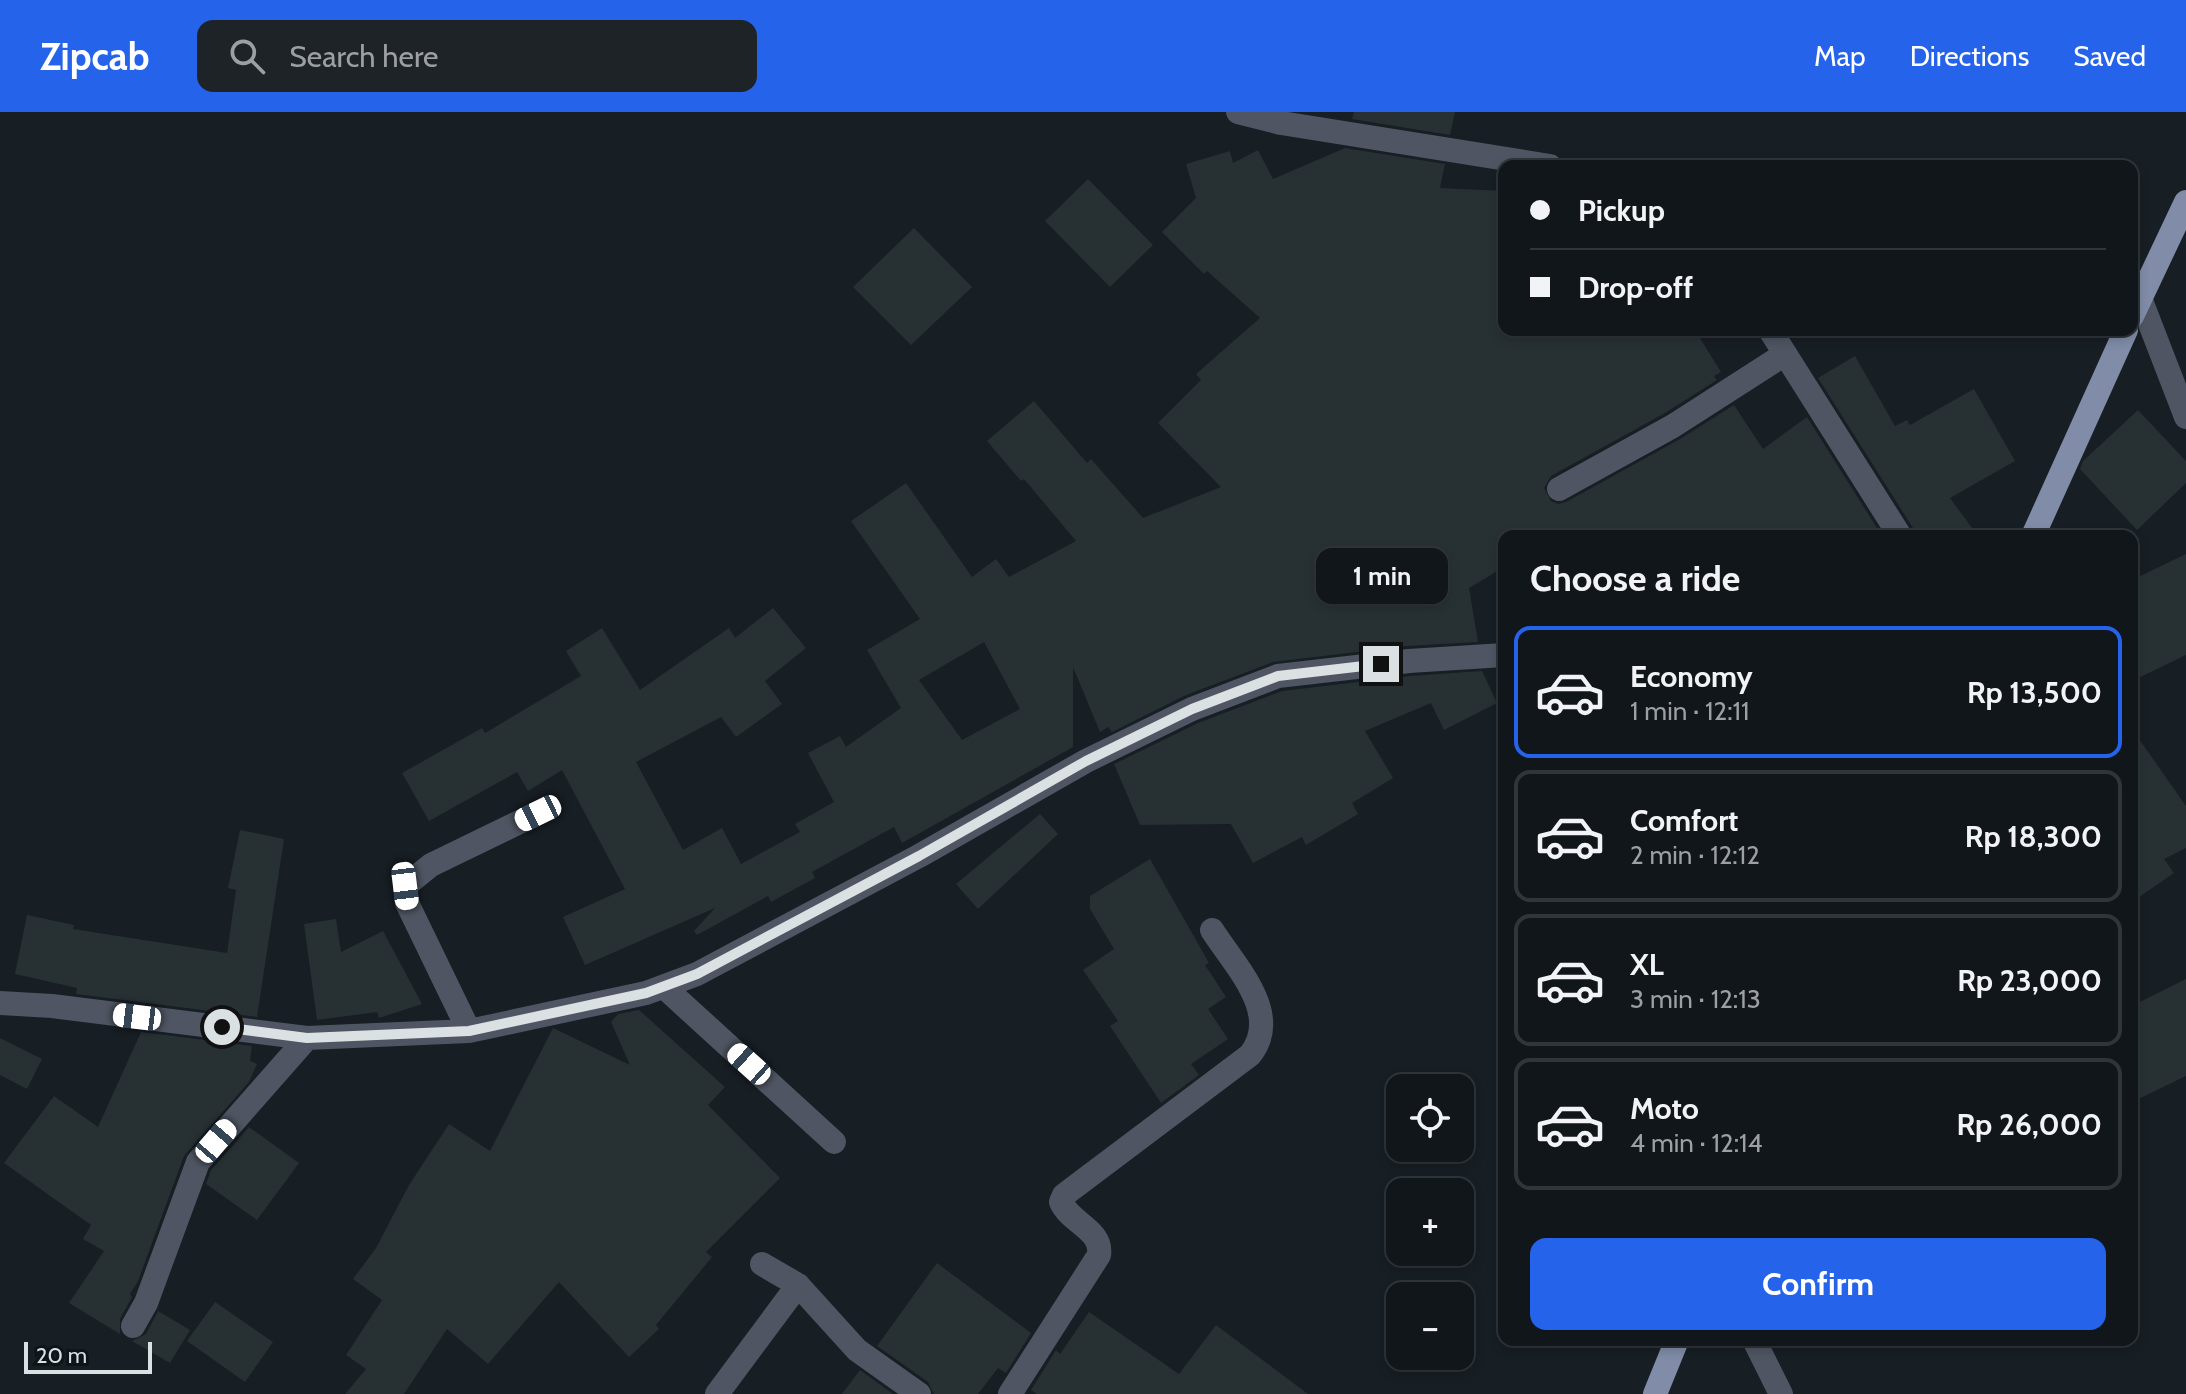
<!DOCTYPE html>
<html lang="en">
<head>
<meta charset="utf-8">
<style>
	:root { --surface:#11161b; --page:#1e2328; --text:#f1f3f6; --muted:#9c9fa3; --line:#30353a; --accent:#2563eb }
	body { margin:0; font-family:Cabin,sans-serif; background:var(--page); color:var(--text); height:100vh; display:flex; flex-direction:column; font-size:30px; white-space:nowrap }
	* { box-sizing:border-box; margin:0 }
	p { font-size:26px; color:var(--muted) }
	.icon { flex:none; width:44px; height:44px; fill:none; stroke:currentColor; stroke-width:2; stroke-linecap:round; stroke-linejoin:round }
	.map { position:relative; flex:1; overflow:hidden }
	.sheet { position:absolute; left:1498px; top:418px; width:640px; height:816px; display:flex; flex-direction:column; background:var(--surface); border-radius:16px; box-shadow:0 4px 12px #0003,0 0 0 2px var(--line) }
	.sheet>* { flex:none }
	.banner { position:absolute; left:1498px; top:48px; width:640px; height:176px; border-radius:16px; box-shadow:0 4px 12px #0003,0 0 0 2px var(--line); display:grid; align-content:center; height:176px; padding:0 32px; background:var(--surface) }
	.controls { position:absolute; left:1386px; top:962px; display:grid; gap:16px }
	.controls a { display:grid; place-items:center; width:88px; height:88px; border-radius:16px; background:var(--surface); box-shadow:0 4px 12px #0003,0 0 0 2px var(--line); font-size:40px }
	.scale { position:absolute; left:24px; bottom:20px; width:128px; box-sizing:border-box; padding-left:8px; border:4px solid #dbe0e3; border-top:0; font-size:22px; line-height:28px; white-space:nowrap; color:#dbe0e3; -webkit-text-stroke:6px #0e151a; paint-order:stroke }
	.end { position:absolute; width:36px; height:36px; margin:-18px; border:10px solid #dbe0e3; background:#111; box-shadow:0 0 0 4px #111 }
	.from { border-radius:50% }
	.bubble { position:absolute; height:56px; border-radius:16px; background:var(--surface); box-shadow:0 4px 12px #0003,0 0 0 2px var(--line); font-size:26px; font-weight:700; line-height:56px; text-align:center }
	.car { position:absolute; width:24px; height:48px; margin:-24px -12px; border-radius:10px; box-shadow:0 0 6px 2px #0007; background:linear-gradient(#fff 24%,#345 0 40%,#fff 0 76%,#345 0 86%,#fff 0) }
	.banner b { display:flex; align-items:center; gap:28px; height:76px; font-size:30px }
	.banner b+b { border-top:2px solid var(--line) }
	.banner i { width:20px; height:20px; background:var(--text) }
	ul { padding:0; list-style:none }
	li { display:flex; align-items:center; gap:24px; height:132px; margin:0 16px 12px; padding:0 16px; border:4px solid var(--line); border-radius:16px }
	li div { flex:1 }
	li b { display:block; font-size:30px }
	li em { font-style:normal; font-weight:700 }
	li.on { border-color:var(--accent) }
	li>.icon { width:72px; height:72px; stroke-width:1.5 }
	h2 { padding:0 32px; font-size:36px; line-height:96px }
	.primary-button { display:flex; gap:16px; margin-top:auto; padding:16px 32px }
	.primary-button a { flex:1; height:92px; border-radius:16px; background:var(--accent); color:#fff; font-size:32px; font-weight:700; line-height:92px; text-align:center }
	header { display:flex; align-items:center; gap:48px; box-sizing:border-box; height:112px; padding:0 40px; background:var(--accent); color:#fff }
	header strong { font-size:38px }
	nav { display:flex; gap:44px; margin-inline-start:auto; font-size:28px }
	.search { width:560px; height:72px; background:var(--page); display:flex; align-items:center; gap:20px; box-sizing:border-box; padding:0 28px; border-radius:16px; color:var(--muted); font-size:30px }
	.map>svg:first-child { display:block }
</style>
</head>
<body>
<header>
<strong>Zipcab</strong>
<div class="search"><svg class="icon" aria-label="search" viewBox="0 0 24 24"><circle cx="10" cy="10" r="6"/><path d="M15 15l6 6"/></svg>Search here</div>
<nav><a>Map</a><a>Directions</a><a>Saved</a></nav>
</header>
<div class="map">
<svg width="2186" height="1282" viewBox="0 0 2186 1282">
	<rect width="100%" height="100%" fill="#171e24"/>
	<path fill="#273134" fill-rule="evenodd" d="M1354,0h101l-5,23 -98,-16z
		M1345,36l100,16 -5,24 64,3v139h191l26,42 -7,4 3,4 -52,33 -114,63 -7,12 7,13 7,3 8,-2 114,-63 54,-34 29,44 44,-32 75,119h-378v31l-35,21 9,54 -71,4 -134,16 -87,33 -74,37 -4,-5 -8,5 -27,-65v80l-171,96 -8,-16 -82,45 3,6 -44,24 -3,-6 -71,39 -3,-4 21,-23 -130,57 -22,-48 62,-28 -63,-119 -34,21 -11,-19 -88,49 -27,-48 80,-45 3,5 96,-57 -15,-25 36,-23 38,62 89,-62 6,10 38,-30 33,40 -41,33 17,23 -46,33 -15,-20 -85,45 47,88 39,-22 19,36 59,-32 -5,-8 39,-22 -26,-49 32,-17 6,11 55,-39 -34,-58 53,-31 -69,-98 55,-38 66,94 24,-18 13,18 67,-36 -52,-62 -3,2 -34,-40 47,-40 53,62 4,-4 52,59 78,-31 -63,-64 43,-43 -5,-6 64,-56 -53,-47 -3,3 -42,-42 34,-34 -10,-34 44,-13 3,12 25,-13 15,29zM984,530l36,67 -58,31 -43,-60z
		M1088,67l65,66 -43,42 -65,-66z
		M914,116l58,59 -61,58 -58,-58z
		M1855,244l40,70 12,-6 3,5 64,-36 41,72 -65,37 28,38h-63l-2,-8 -95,-150z
		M2138,298l48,51v22l-49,47 -57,-61 3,-8z
		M2186,442v101l-54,26v-101z
		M1482,559l15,32 -53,27 -13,-27 -66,28 28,47 -41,25 6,11 -52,31 -4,-8 -49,26 -22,-39 -91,1 -26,-61 84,-41 84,-32 128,-15z
		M2132,617l54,77v42l-22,11 10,14 -42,29z
		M1040,702l18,20 -80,75 -22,-25z
		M240,718l44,9 -27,178 -181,-23 1,-6 -62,-14 12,-59 47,10 -1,4 154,24 9,-63 -8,-2z
		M1150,747l59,104 -4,2 21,32 -18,12 20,30 -37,25 8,11 -38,28 -51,-77 8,-5 -35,-51 31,-21 -24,-40v-13z
		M336,807l5,33 42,-21 39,73 -43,14 -2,-6 -60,8 -13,-96z
		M2186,867v97l-54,26v-96z
		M639,898l86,77 -17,18 72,73 -74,74 6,5 -56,68 3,4 -30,28 -70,-75 -71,82 -41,-35 -43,65h-59l21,-25 -20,-14 36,-55 -29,-21 23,-31 33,-63 40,-61 41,27 63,-123 77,37 -19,-43 7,-8z
		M141,920l111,14 -2,15 7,3 -8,18 -65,74 -46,125 -8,13 2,3 -12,22v15l-51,-31 35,-52 -21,-12 8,-14 -87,-62 50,-67 44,31z
		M0,926l42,21 -15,30 -27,-14z
		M249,1015l50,36 -42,57 -51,-36 5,-14z
		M937,1151l94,70 -25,40 -8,-5 -20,26h-44l-6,-12 -51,-36z
		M215,1190l58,40 -28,40 -58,-41z
		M158,1199l32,19 -20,33 -38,-22 14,-7z
		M1089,1200l90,62 37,-49 92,69h-271l-6,-4 25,-40 4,4z
		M860,1258l33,24h-51z"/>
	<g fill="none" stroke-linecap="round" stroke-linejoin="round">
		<path stroke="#4f5562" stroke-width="24" d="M1238,0l43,11 269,43
			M2140,186l46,119
			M1770,218l130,206
			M1559,377l114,-63 112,-72
			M664,875l170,155
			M0,891l52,3 255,32 162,-7 177,-38 51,-19 222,-118 167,-95 106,-52 86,-33 131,-15 95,-6
			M469,919l-62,-128 -2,-17 26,-21 107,-52
			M762,1152l36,21 59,65 62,44
			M133,1214l13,-23 52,-141 109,-124
			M1754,1228l27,54
			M717,1282l81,-109
			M1010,1282l89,-139c4,-25 -29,-32 -38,-53l3,-7 186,-140c33,-41 -15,-89 -38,-125"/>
		<path stroke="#808ca8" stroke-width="24" d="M2132,204l54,-114
			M2033,424l93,-206
			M1655,1282l22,-54"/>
	</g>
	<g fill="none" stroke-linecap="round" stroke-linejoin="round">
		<path stroke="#dbe0e3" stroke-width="10" d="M222,915l85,11 162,-7 177,-38 51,-19 222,-118 167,-95 106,-52 86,-33 103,-12"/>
	</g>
</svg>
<div class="controls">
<a><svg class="icon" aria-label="locate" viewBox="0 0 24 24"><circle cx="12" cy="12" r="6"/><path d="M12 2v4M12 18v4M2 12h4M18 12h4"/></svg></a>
<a>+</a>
<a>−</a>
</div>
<div class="scale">20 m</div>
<i class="end from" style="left:222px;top:915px"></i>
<i class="end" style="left:1381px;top:552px"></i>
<div class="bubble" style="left:1316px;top:436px;width:132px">1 min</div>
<i class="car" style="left:538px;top:701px;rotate:244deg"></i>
<i class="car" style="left:405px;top:774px;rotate:173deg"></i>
<i class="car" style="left:137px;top:905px;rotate:277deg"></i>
<i class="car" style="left:749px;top:952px;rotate:312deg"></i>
<i class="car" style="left:216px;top:1029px;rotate:41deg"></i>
<div class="banner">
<b><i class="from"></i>Pickup</b>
<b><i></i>Drop-off</b>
</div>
<section class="sheet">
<h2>Choose a ride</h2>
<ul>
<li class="on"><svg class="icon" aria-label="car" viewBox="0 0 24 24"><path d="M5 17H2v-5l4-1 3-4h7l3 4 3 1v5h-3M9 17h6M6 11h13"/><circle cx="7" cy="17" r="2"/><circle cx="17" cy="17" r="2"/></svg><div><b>Economy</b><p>1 min · 12:11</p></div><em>Rp 13,500</em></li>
<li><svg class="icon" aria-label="car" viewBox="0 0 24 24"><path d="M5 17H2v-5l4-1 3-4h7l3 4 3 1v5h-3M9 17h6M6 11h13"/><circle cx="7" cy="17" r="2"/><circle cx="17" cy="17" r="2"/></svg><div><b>Comfort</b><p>2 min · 12:12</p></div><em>Rp 18,300</em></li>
<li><svg class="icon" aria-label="car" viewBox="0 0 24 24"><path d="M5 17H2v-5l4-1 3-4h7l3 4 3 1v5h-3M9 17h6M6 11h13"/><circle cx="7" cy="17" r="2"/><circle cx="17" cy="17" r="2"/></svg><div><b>XL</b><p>3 min · 12:13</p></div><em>Rp 23,000</em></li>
<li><svg class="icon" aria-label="car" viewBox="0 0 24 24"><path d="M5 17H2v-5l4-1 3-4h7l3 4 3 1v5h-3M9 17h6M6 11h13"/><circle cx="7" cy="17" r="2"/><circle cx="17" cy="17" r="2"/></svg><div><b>Moto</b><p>4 min · 12:14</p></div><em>Rp 26,000</em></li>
</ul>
<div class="primary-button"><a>Confirm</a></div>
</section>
</div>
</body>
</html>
